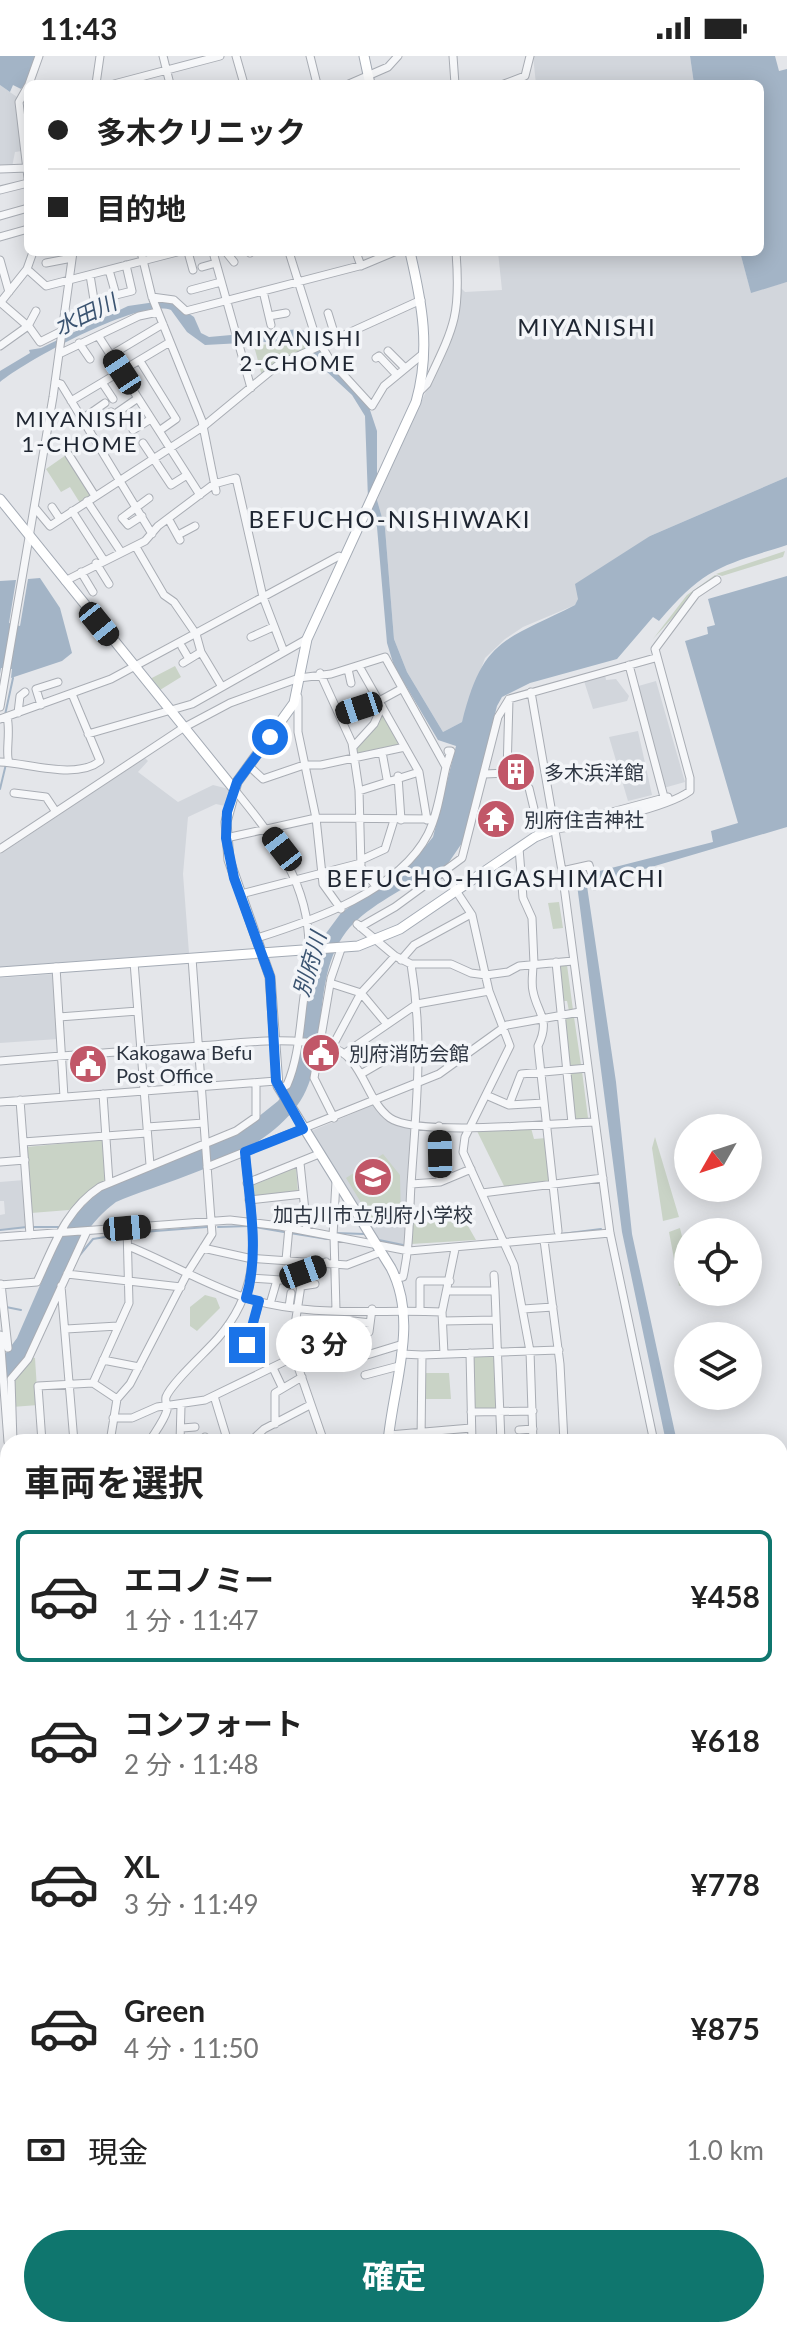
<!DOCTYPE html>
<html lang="ja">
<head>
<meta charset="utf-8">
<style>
	:root { --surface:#fff; --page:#f6f6f6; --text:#222; --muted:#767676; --line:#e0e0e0; --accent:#0f766e }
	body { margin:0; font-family:Lato,"Noto Sans JP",sans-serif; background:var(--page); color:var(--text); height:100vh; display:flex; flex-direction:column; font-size:30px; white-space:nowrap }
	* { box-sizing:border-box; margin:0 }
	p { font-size:26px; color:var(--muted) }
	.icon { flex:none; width:44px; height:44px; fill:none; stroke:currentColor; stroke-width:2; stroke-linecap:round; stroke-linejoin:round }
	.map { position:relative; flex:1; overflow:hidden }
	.side { position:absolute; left:0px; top:1378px; width:788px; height:904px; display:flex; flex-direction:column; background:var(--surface); border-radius:24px 24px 0 0; box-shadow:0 4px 20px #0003 }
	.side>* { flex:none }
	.hud { position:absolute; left:24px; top:24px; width:740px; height:176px; border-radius:12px; box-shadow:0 4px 20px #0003; display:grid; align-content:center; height:176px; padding:0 24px; background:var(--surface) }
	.needle { width:52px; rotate:231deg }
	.fabs { position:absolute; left:674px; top:1058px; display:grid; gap:16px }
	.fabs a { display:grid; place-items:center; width:88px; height:88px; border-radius:50%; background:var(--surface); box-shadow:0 4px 20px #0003; font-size:40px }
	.end { position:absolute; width:36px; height:36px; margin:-18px; border:10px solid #1a73e8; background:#fff; box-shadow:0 0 0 4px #fff }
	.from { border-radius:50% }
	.bubble { position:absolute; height:56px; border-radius:28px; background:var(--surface); box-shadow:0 4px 20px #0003; font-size:26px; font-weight:700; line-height:56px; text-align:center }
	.car { position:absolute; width:24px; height:48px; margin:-24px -12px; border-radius:10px; box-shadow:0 0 6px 2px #0007; background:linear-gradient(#222 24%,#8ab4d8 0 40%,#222 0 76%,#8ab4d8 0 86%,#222 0) }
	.hud b { display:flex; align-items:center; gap:28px; height:76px; font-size:30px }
	.hud b+b { border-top:2px solid var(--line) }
	.hud i { width:20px; height:20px; background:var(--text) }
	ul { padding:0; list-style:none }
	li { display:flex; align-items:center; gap:24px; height:132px; margin:0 16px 12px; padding:0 8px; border:4px solid transparent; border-radius:12px }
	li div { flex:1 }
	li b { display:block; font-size:30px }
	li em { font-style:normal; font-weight:700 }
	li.active { border-color:var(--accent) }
	li>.icon { width:72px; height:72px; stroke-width:1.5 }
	h2 { padding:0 24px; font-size:36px; line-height:96px }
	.pay { display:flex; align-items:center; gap:20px; height:88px; padding:0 24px; font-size:30px }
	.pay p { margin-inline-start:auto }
	.action { display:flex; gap:16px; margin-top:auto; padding:16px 24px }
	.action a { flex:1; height:92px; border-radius:48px; background:var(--accent); color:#fff; font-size:32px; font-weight:700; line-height:92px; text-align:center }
	.status { display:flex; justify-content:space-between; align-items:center; height:56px; padding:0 40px; background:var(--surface); direction:ltr }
	.status svg { height:22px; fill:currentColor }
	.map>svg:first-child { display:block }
</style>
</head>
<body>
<div class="status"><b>11:43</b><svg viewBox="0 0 49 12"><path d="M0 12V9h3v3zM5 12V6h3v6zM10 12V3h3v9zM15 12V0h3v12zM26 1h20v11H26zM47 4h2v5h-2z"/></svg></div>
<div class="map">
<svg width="787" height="2282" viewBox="0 0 787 2282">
	<rect width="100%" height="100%" fill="#e4e6ea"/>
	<path fill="#d2d6dc" d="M533,0h157l4,28h-158z
		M0,29l17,12 5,54 -7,1 -3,15 -12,-1z
		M498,196h242l11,40 36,-10v195l-137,59 -75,69 -52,22 -18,12 -20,19 -23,64 -19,10 -36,-60 -13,-33 -9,-111 -8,-28 78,-173 5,-40 5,5 37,-2z
		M605,618l1,6 10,-1 13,17 -2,5 -34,8 -9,-28z
		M656,625l29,101 -25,7 -25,-102z
		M638,675l14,64 -24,6 -19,-64z
		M145,702l3,3 -10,11 40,30 35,-17 16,4 -4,17 -9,-2 -28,13 -5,57 6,79 -189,14v-113z
		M53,918l5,65 -58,4v-65z
		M373,1049l18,17 24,8 -7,43 1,52 -3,20 -26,-5 -71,-108z
		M24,1124l4,47 -28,2v-14l5,-1 -1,-13h-4v-19z"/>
	<path fill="#c9d3c6" d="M290,285l11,1 7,6 -46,28 -8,-30z
		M66,399l26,41 -12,7 -10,-16 -9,5 -15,-23z
		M785,495l-2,6 -61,19 -6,-2z
		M715,519l5,2 -21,12 -46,50 34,-44z
		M175,610l6,11 -21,13 -12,-10z
		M382,654l19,34 -43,10 -3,-8z
		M559,846l4,26 -10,1 -5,-26z
		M559,909h8l6,45 -4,1 -2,-10h-4z
		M574,961l7,48 -11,1 -5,-48z
		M582,1015l6,47 -13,2 -5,-48z
		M531,1072l3,11 12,-1 5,43 -46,7 -28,-57z
		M655,1081l24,80 -16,4 -11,-73z
		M102,1084l5,40 -38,30 -38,3 -5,-66z
		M383,1098l17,21 1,45 -30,-1 -25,-41z
		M296,1110l2,26 -45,5 -3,-13z
		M442,1160l22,3 12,21 -65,4 2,-21 7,2z
		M680,1172l8,34v22l-9,2 -10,-54z
		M205,1239l11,3 4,10 -23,23 -7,-5v-19z
		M470,1297h27l4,57h-29z
		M31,1301l4,1 3,47 -26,2 1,-28z
		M424,1317h25l2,26h-26z
		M780,1922l7,27v65l-7,-27z
		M787,2055v179l-4,3 -3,-180z
		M787,2241v41h-6l-6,-8h5v-28z"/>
	<path fill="#a3b4c6" d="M0,0h35l-4,20 -10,13 -8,-4 -3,7 -10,-7z
		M690,0h85l4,15 8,-2v213l-36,11 -11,-41h20v-168h-66z
		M169,244l25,17 7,16 8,4 91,-8 10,5 56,64 11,33v69l8,28 9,111 13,33 36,60 19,-10c21,-85 43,-81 113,-117l3,-6 -3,-15 75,-48 137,-59v68c-66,21 -82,22 -128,76l-6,-4 -36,42 -87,24 -28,14 -5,9 -35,137 -15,22 -19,13 -3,-3c-26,17 -60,33 -79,57 -39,51 -12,131 -53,179 -42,50 -119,67 -177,91 -53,40 -56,99 -87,152 -7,13 -19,22 -29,33v-26l17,-23 51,-117 33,-31 137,-57 40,-32 11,-15 32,-146 20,-27 71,-50 21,-26 23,-91 -18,-6 -44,-74 -7,-23 -10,-116 -9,-28 -3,-83 -13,-21 -26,-24 -24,-31 -97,5 -18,-13 -16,-22c-31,-12 -144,50 -171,72v-11l30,-18 -1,-3 12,-2 87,-42z
		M787,520v251l-200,59 29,196 16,152 45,208h-11l-44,-210 -46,-355 137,-35 -2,-11 27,-8 -53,-182 23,-7 -1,-7 8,-2 -7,-26z
		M40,522l20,30 12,45 -10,8 -51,17 1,-9 -11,-1 -1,6v-93l16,-1 -7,43 11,3 8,-47z
		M780,1788l7,25v42l-7,-26z"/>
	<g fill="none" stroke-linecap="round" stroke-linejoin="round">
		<path stroke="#a3b4c6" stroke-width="2" d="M5,659l8,-37
			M0,733l6,-25
			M33,1171h26
			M218,1171l31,-1
			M255,1171l29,5
			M0,1174l27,-3
			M130,1177l77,-6
			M290,1177l37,6
			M336,1177l28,1
			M561,1178l40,-5
			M379,1184l24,5
			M79,1200l14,-17 31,-5
			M6,1251l15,3
			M139,2282h1"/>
		<defs>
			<path id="minor" d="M163,0l7,28
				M236,0l8,28
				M310,0l7,28
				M453,0l2,28
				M29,28l10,-28
				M96,28l4,-28
				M114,28l106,-28
				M349,28l39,-17 10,-11
				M504,28l21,-8 5,-20
				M28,30l-9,16 9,76
				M0,113l28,-1
				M0,134l28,-7
				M0,160l28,-8
				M0,181l28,-8
				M141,196l11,45 50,124 14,70
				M188,196l5,18
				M213,196l38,136
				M226,196l8,10
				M249,196l1,1
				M289,196l26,83 15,25 42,46 12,-20 40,-33
				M356,196l5,14
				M0,204l9,32
				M46,207l26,-5
				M202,211l14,-4
				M27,213l19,17 131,-34
				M109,214l7,25 16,-4 -6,-26
				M191,234l30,-8
				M263,235l8,34
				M152,241l22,3 12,11 177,-46 31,-13
				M0,246l30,26 10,14 22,-11
				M0,247l27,-34 6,-17
				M328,257l8,26
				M269,260l17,-3
				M64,262l31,-12 -5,-31
				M99,281l101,158
				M79,287l11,16
				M0,290l28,-20 8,-15
				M388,295l17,17
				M59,298l80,-38 19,-4
				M111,299l52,-31
				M376,302l3,-2 17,18
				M140,305l36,58 -17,12
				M55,326l6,2 91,150
				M103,328l10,15
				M419,336l8,-8c27,-57 34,-68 29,-132
				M71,345l99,-59
				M115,358l23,-16
				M82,363l23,-16
				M87,371l24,-15
				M133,374l18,-11
				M143,387l28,42 16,-10
				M69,399l26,41
				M87,445l34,51
				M52,451l8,12
				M35,452l15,18 154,-100 74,-61 143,-65
				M72,455l31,48
				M142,460l-14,9 -6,-7 27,-20
				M169,464l11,20
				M178,479l17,-9
				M136,491l28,48 10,7 22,32 5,18 21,35
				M96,507l13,21
				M81,516l12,20
				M65,525l80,-40 13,-15 56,-42 22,-6 27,119 21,55
				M251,581l22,-10
				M182,591l7,12
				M183,607l18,-11
				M629,609l35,132
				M359,610l60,106 8,48
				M348,613l3,14
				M320,617l32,70 7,47 2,77 14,18
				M531,636l31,179 48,362 44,209
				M298,641v35l18,86 7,66 18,25
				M41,649l-5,-16 22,-7
				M0,651l53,-310 20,-145
				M18,657l2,-17 5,-4
				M339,658l40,-13 22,-12
				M7,661c4,15 -2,37 2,45
				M0,663l111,-40 228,-123 5,3
				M88,678l104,-30 115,-65
				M353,691l21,-23 8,-18
				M382,696l5,27
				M0,706c28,1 76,18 100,-1l-28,-67
				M249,710l14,13 41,-14h17l84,-18
				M446,711l5,-16h-3
				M485,718l22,-1 2,-74
				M398,720l3,44
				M529,732l11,46
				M234,733c40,49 76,95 75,161
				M359,735l60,-19
				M14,737l32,4 10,15
				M560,770l108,-29
				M555,773c30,-3 112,-21 135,-38v-13l-35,-129 41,-55 21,-14
				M226,782l90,-20 117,1
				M519,792l4,50 9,20 2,46
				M0,793l183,-121 47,-25 69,-25 32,-4 54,-17 61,110c-5,21 -8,47 -18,67 -29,57 -114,86 -171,104
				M361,804l24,-11 9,-29
				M562,815l27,-6 6,21
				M445,818l27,41 17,76 21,55 -45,91 -2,15 51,113 16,86 3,91
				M241,838l120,-31
				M357,868l38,32 16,8h40l20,9 15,2 22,-3 11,-6 54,-5
				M360,871l35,-20 67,-49 36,-141 11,-18 146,-41
				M401,904l13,-15 57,-31
				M134,906l16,203
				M556,906l16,161
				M533,908c0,9 -2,19 0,27 4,22 18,28 5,55l20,185
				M56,911l8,130
				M330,927l31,10 25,30
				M59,961l79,-6
				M332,991l29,-54 34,-37
				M344,998l73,-50 72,-13
				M0,1005c67,-6 134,-10 200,-15 42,-3 87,-10 128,0 36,9 36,53 62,72 26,19 167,5 205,4
				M361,1018l36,-21h22
				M279,1033l8,-4c18,-41 11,-92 28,-135
				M103,1038l6,89
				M486,1039l23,10 35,-2
				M20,1044l10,135
				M0,1046l276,-21
				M509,1049l12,-31 67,-6
				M334,1062l-20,-40 17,-100 10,-29
				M439,1070l1,56
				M147,1071l57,-4
				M23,1086l124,-9
				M0,1106l25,-2
				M300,1107l7,67
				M207,1111l232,-93 68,-49 73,-13
				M247,1127l72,-29
				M411,1128l29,-2 31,-13
				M482,1137l121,-15
				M249,1144l54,-6
				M333,1180l3,-55
				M334,1180l2,74
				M0,1181l230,-17 50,6 129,25 201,-18
				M544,1184l16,124 4,78
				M128,1190c40,16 78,39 118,52 62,20 133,11 196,14
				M203,1192l45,10 99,7 34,-13
				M286,1204l3,-33
				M67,1218l114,13
				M494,1219l1,16
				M252,1222l29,2 22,-8
				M396,1222l7,-1c7,-31 6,-60 8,-92 5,-78 13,-143 0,-221
				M1,1228l7,64
				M0,1229l37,-3c17,-36 28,-72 63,-95l136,-56 20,-14v-34
				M61,1230l13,156
				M302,1230l13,-2
				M448,1235h47l6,151
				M270,1248l7,-24
				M289,1251l2,-14
				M523,1253l30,-2
				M420,1255v-30h30
				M353,1265l17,2
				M443,1265l53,-1
				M66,1273l52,-3
				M352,1274l17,2 3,-23
				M0,1279l8,107
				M242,1289l6,-1 11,-43
				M470,1297l2,89
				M401,1298l21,1
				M444,1298l-2,-42 13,-63
				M103,1304l36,7
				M273,1312l9,19
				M365,1319l34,-9
				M93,1327l36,-80 -2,-75
				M214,1340l14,46
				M471,1356l62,-1
				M113,1362h19l25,-11 48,-7 99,-48 31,-1 32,4 36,-11
				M275,1368v-31l27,-16
				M182,1372l13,-1
				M519,1374l14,-1
				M389,1379l82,-7
				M205,1381v5
				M13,1386l-2,-63 17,-20 59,-128
				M42,1386l-4,-56 55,-3 24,16
				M110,1386l7,-43 13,-15 58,-112 24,-38 -20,-276
				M149,1386c6,-10 15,-21 18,-32 0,-4 -2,-9 -1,-13 6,-15 40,-45 52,-59 51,-58 33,-115 27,-186
				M180,1386l1,-36
				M250,1386l14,-13 46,-24
				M324,1386l-29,-84 -2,-20 10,-66 23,-10
				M370,1386l18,-3
				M421,1386l1,-87 137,-5
				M472,1386l29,-1
				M0,1408l8,-1
				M0,1526l8,1
				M0,1550h8
				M2,1589v-9
				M0,1622l8,-1
				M0,1628l8,-1
				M0,1673l8,-1
				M0,1708l8,-1
				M0,1789l8,-1
				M0,1855l8,1
				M780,1880l7,25
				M0,1888h8
				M0,1973h8
				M0,2009l8,1
				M0,2031l8,2
				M0,2069l8,-21
				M0,2106l8,3
				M0,2158l8,-27
				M0,2188l8,-1
				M0,2208l8,-2
				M0,2242l8,3
				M780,2242l7,-5
				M62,2274v8
				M193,2274l1,8
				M267,2274l8,8
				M300,2274l8,8
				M421,2274l1,8
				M458,2274l4,8
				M508,2274l1,8
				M535,2274l2,8
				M580,2274l1,8
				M612,2274l3,8
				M623,2274l2,8
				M685,2274l2,8
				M740,2274l6,8
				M774,2274l5,8
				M231,2278l13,-2
				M132,2282l7,-8
				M199,2282l23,-8
				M374,2282l2,-8
				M720,2282l12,-8"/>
			<path id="major" d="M364,0l6,28
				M0,443l234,290
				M0,916l358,-26 42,-17 135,-92 20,-8
				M388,1386c5,-57 31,-120 3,-174l-113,-182 -8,-109 -41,-117 -3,-38 11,-40 57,-79 13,-64 109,-237c15,-52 6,-99 -6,-150
				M398,2282l1,-8"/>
		</defs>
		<use href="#minor" stroke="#a9adb4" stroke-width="9"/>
		<use href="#major" stroke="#a4abb5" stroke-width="11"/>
		<use href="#minor" stroke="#f6f7f9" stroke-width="7"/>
		<use href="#major" stroke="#fff" stroke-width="9"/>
	</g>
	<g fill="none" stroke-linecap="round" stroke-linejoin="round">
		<path stroke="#1a73e8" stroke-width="10" d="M247,1289l12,-44 -13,-3c14,-45 3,-99 -1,-146l58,-23 -27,-48 -6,-104 -36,-99 -8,-40 1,-26 10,-30 33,-45"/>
	</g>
	<defs>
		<symbol id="building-disc" viewBox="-11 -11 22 22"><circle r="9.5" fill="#c15768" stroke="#f3f5f8"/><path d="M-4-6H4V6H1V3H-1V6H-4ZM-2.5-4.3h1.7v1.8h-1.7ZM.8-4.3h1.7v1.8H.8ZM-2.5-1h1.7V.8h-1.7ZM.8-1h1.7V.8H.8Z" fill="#fff"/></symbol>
		<symbol id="temple-disc" viewBox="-11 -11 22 22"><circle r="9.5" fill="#c15768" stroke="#f3f5f8"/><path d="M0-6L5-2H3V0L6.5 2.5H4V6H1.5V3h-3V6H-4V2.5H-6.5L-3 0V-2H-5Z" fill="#fff"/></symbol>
		<symbol id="civic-disc" viewBox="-11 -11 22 22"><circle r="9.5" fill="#c15768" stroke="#f3f5f8"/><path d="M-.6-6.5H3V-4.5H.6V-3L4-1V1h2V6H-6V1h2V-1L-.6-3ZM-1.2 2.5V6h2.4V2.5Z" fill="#fff"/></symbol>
		<symbol id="school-disc" viewBox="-11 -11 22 22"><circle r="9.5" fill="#c15768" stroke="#f3f5f8"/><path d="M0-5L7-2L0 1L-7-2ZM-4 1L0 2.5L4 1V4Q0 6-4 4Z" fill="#fff"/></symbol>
	</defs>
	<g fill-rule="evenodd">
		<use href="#building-disc" x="494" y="694" width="44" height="44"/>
		<use href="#temple-disc" x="474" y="741" width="44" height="44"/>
		<use href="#civic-disc" x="299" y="975" width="44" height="44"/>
		<use href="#civic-disc" x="66" y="986" width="44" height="44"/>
		<use href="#school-disc" x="351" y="1099" width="44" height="44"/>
	</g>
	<g text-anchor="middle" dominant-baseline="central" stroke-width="7" stroke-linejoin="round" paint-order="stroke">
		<g font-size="20" fill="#2d3541" stroke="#f3f5f8" text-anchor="start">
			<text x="544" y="716">多木浜洋館</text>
			<text x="524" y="763">別府住吉神社</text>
			<text x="116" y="996">Kakogawa Befu<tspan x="116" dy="23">Post Office</tspan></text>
			<text x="349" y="997">別府消防会館</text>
			<text x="373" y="1158" text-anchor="middle">加古川市立別府小学校</text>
		</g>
		<g font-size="22" font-style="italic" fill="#3b5471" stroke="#f3f5f8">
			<text transform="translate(85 258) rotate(-25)">水田川</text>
			<text transform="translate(309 908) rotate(-74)">別府川</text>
		</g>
		<g font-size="22" letter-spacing="2" fill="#1f2632" stroke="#f3f5f8">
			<text x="298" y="281">MIYANISHI<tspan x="298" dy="25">2-CHOME</tspan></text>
			<text x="80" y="362">MIYANISHI<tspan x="80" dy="25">1-CHOME</tspan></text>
		</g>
		<g font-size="24" letter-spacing="2" fill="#1f2632" stroke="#f3f5f8">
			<text x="587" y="270">MIYANISHI</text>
			<text x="390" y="462">BEFUCHO-NISHIWAKI</text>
			<text x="496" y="821">BEFUCHO-HIGASHIMACHI</text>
		</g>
	</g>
</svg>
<div class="fabs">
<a><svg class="needle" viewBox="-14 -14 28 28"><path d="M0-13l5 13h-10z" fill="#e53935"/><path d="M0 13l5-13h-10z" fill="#767676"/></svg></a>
<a><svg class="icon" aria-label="locate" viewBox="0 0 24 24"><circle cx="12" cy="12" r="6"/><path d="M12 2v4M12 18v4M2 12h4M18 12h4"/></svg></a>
<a><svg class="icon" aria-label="layers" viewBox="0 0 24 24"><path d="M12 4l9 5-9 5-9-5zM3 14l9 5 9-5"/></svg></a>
</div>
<i class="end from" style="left:270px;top:681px"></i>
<i class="end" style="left:247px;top:1289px"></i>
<div class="bubble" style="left:276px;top:1260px;width:96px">3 分</div>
<i class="car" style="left:122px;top:316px;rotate:327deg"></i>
<i class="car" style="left:99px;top:568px;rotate:141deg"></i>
<i class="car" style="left:359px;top:652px;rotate:252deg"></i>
<i class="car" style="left:282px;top:793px;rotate:322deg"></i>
<i class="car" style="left:440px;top:1098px;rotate:359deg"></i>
<i class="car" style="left:127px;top:1172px;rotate:85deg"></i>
<i class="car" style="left:303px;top:1216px;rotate:70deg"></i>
<div class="hud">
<b><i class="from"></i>多木クリニック</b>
<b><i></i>目的地</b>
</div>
<section class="side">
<h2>車両を選択</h2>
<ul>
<li class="active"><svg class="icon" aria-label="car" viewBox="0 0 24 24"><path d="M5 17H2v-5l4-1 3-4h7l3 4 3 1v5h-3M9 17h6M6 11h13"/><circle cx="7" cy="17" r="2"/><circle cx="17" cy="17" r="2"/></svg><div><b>エコノミー</b><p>1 分 · 11:47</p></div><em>¥458</em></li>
<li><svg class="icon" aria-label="car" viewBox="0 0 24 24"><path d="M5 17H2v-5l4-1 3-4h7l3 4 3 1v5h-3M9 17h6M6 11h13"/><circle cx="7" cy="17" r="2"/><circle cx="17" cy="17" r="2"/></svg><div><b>コンフォート</b><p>2 分 · 11:48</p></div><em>¥618</em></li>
<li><svg class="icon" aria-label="car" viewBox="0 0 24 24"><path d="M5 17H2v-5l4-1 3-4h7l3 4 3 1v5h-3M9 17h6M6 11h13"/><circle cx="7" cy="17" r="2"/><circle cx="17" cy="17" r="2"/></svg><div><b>XL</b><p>3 分 · 11:49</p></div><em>¥778</em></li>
<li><svg class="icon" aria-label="car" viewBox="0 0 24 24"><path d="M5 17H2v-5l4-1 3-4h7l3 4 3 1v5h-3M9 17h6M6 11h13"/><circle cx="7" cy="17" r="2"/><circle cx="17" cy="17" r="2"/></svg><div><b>Green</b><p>4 分 · 11:50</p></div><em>¥875</em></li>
</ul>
<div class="pay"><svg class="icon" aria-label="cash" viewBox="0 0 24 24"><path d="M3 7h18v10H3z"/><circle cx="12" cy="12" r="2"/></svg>現金<p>1.0 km</p></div>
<div class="action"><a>確定</a></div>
</section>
</div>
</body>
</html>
